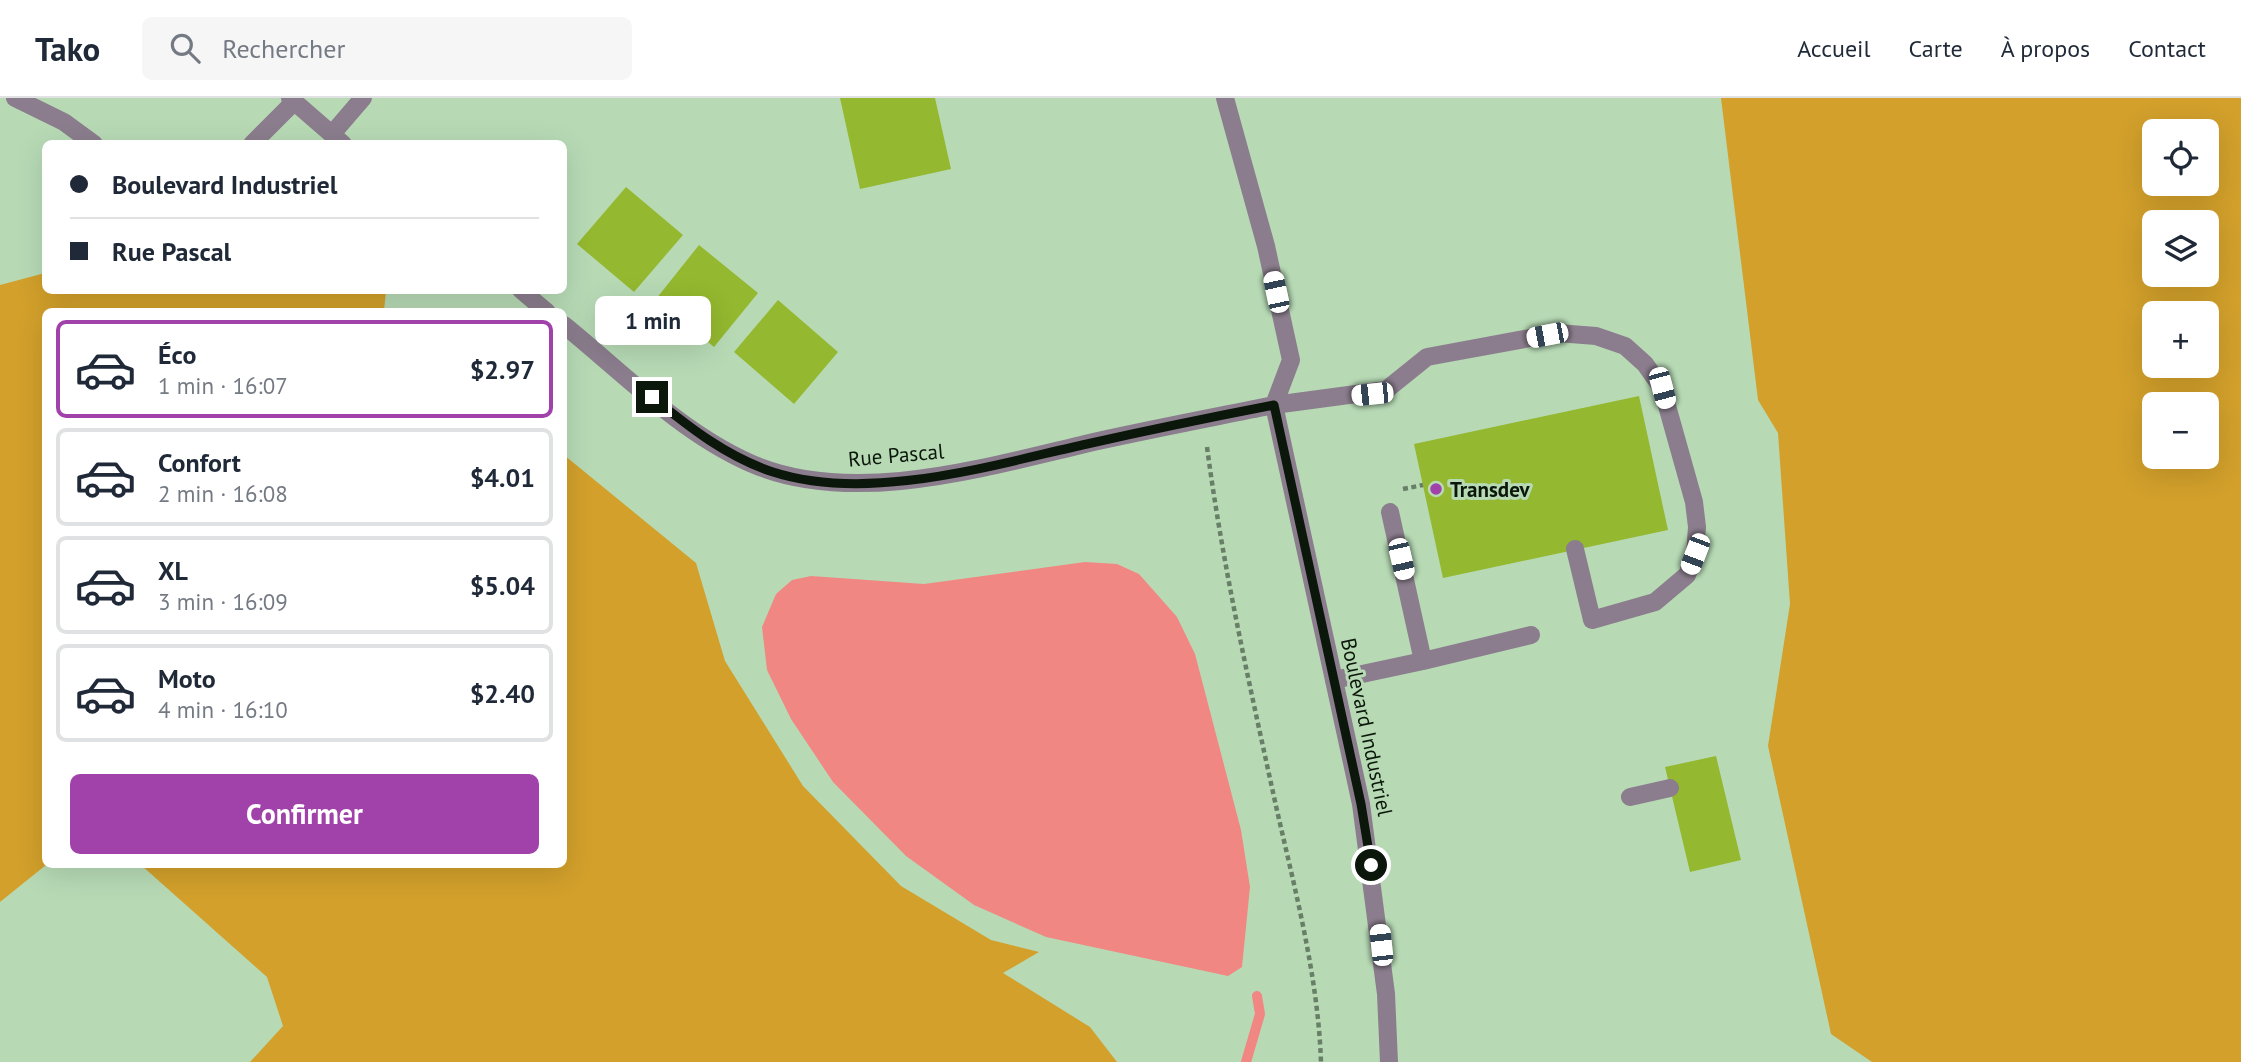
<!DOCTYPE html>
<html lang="fr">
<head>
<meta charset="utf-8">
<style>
	:root { --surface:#fff; --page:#f6f6f7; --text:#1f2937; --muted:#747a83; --line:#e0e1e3; --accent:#a042aa }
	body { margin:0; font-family:"PT Sans",sans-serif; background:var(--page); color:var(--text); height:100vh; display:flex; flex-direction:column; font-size:26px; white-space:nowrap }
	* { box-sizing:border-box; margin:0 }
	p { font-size:23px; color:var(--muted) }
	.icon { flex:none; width:38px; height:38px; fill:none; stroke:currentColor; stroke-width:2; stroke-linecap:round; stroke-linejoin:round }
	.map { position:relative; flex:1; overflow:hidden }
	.details { position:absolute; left:42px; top:210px; width:525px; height:560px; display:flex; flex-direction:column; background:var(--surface); border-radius:10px; box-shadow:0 7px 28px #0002 }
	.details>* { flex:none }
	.guide { position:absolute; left:42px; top:42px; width:525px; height:154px; border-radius:10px; box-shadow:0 7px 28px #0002; display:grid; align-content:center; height:154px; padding:0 28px; background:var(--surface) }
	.tools { position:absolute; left:2142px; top:21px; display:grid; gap:14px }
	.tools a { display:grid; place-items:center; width:77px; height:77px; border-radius:10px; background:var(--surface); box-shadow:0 7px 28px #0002; font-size:35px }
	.end { position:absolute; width:32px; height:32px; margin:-16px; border:9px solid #0b170a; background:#fff; box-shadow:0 0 0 4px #fff }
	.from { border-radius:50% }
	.bubble { position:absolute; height:49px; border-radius:10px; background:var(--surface); box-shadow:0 7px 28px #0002; font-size:23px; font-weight:800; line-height:49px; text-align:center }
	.car { position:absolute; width:21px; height:42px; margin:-21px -10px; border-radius:9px; box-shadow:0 0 5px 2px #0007; background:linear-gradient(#fff 24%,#345 0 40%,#fff 0 76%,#345 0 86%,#fff 0) }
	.guide b { display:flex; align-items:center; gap:24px; height:66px; font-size:26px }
	.guide b+b { border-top:2px solid var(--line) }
	.guide i { width:18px; height:18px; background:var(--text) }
	ul { padding:12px 0 0; list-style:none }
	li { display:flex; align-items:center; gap:21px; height:98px; margin:0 14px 10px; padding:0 14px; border:4px solid var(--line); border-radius:10px }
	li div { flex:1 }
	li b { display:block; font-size:26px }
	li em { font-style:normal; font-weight:800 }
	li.current { border-color:var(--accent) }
	li>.icon { width:63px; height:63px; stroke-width:1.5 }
	.button { display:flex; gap:14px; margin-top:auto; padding:14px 28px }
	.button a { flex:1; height:80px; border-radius:10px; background:var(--accent); color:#fff; font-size:28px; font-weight:800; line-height:80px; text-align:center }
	header { display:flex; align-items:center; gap:42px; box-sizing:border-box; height:98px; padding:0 35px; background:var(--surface); border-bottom:2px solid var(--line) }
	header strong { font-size:33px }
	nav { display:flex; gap:38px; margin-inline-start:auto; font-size:24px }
	.search { width:490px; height:63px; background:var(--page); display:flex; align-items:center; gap:18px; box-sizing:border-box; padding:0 24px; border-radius:10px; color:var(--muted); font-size:26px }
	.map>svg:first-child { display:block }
</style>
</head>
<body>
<header>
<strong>Tako</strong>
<div class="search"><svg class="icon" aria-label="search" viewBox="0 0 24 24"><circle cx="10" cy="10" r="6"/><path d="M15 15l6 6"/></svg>Rechercher</div>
<nav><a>Accueil</a><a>Carte</a><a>À propos</a><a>Contact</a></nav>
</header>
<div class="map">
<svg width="2241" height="964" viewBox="0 0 2241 964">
	<rect width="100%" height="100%" fill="#b7dab5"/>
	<path fill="#d2a02b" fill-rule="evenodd" d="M1721,0h520v964h-369l-41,-28 -63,-288 22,-142 -12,-171 -20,-33zM2154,33h53v53h-53zM2154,124h53v53h-53zM2154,215h53v53h-53zM2154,306h53v53h-53z
		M45,175l1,17 340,1 -2,20 -338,1v553l-46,37v-617z
		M564,357l132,108 29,98 78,125 98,100 90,54 48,12 -36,21 87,54 27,35h-867l33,-36 -16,-49 -126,-112 423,-1z"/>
	<path fill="#f18783" d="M1085,464l32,2 22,10 38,43 18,37 46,176 9,57 -8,80 -14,9 -182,-39 -72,-32 -68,-49 -73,-74 -42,-63 -24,-49 -5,-43 14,-33 16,-14 19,-4 113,8z"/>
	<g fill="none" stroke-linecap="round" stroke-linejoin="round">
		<path stroke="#f18783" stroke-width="10" d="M1246,964l14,-48 -3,-18"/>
	</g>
	<path fill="#94b82f" d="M840,0h95l16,71 -91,20z
		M626,89l57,48 -49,57 -57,-48z
		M699,147l59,48 -44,54 -58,-48z
		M778,202l60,52 -44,52 -60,-52z
		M1639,298l29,134 -225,48 -29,-134z
		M1716,658l25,104 -51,12 -25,-105z"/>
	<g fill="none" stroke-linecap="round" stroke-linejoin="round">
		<path stroke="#677f66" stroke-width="4.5" stroke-dasharray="5 3.5" stroke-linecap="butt" d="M1207,349c16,121 43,240 69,359 19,84 42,170 45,256
			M1403,391l20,-4"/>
		<path stroke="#8b7d8d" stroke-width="18" d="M15,0l49,24 30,22
			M252,46l42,-42
			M1274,307l112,-15 41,-33 130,-24 39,3 29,10 20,18 17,24 32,114 3,25 -2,27 -8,21 -32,27 -63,18 -17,-71
			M1423,563l108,-26
			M1334,582l89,-19 -33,-149
			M1630,699l40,-9"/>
		<path stroke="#8b7d8d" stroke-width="18" d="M332,36l31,-36"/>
		<path stroke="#8b7d8d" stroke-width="18" d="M290,0l53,46
			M1225,0l41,148 25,114 -17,45
			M521,192l26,22
			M564,227c58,47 116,107 186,138 104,46 243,2 348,-22 59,-13 117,-24 176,-36
			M1274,307l87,399 25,190 3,68"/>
	</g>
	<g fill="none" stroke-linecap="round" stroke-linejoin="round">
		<path stroke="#0b170a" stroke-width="9" d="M652,299c37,30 75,60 121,75 96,31 219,-7 314,-28 62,-14 125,-27 187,-39l87,399 10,61"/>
	</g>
	<circle fill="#a042aa" stroke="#b7dab5" stroke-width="2.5" cx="1436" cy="391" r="7"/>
	<g text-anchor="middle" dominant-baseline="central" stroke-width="6" stroke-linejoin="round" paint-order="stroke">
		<g font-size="21" fill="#0b170a" stroke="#b7dab5">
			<text transform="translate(896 357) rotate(-5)">Rue Pascal</text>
			<text transform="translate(1367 629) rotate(78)">Boulevard Industriel</text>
		</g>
		<g font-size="21" font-weight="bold" fill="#0b170a" stroke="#b7dab5" text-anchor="start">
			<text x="1450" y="391">Transdev</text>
		</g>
	</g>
</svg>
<div class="tools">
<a><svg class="icon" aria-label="locate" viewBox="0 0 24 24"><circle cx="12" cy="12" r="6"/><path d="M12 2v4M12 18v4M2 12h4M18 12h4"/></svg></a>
<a><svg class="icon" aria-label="layers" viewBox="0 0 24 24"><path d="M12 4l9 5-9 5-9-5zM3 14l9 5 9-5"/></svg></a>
<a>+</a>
<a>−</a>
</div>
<i class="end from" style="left:1371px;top:767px"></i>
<i class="end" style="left:652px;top:299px"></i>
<div class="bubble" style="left:595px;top:198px;width:116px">1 min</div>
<i class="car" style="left:1276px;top:194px;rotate:348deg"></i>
<i class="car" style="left:1547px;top:237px;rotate:259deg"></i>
<i class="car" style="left:1662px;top:290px;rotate:165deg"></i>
<i class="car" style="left:1372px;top:296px;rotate:264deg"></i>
<i class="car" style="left:1695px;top:456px;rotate:201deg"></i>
<i class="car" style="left:1401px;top:461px;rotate:167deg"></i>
<i class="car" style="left:1381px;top:847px;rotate:354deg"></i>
<div class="guide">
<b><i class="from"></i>Boulevard Industriel</b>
<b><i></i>Rue Pascal</b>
</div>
<section class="details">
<ul>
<li class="current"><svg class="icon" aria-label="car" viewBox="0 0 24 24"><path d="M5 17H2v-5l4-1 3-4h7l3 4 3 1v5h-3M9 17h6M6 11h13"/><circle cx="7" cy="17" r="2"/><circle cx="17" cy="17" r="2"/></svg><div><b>Éco</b><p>1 min · 16:07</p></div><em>$2.97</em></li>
<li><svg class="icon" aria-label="car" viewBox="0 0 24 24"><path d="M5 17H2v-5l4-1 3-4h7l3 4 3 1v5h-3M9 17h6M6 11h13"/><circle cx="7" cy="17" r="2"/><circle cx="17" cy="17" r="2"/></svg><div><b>Confort</b><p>2 min · 16:08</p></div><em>$4.01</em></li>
<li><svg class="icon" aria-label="car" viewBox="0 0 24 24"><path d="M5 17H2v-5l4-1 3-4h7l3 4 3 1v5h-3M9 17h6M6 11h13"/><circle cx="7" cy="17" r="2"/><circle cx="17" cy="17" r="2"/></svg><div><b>XL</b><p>3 min · 16:09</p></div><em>$5.04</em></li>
<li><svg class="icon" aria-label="car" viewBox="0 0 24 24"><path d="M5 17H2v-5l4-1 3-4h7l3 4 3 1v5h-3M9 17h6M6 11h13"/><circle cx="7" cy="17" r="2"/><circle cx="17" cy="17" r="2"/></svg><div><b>Moto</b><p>4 min · 16:10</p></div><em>$2.40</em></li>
</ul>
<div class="button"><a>Confirmer</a></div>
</section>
</div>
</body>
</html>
